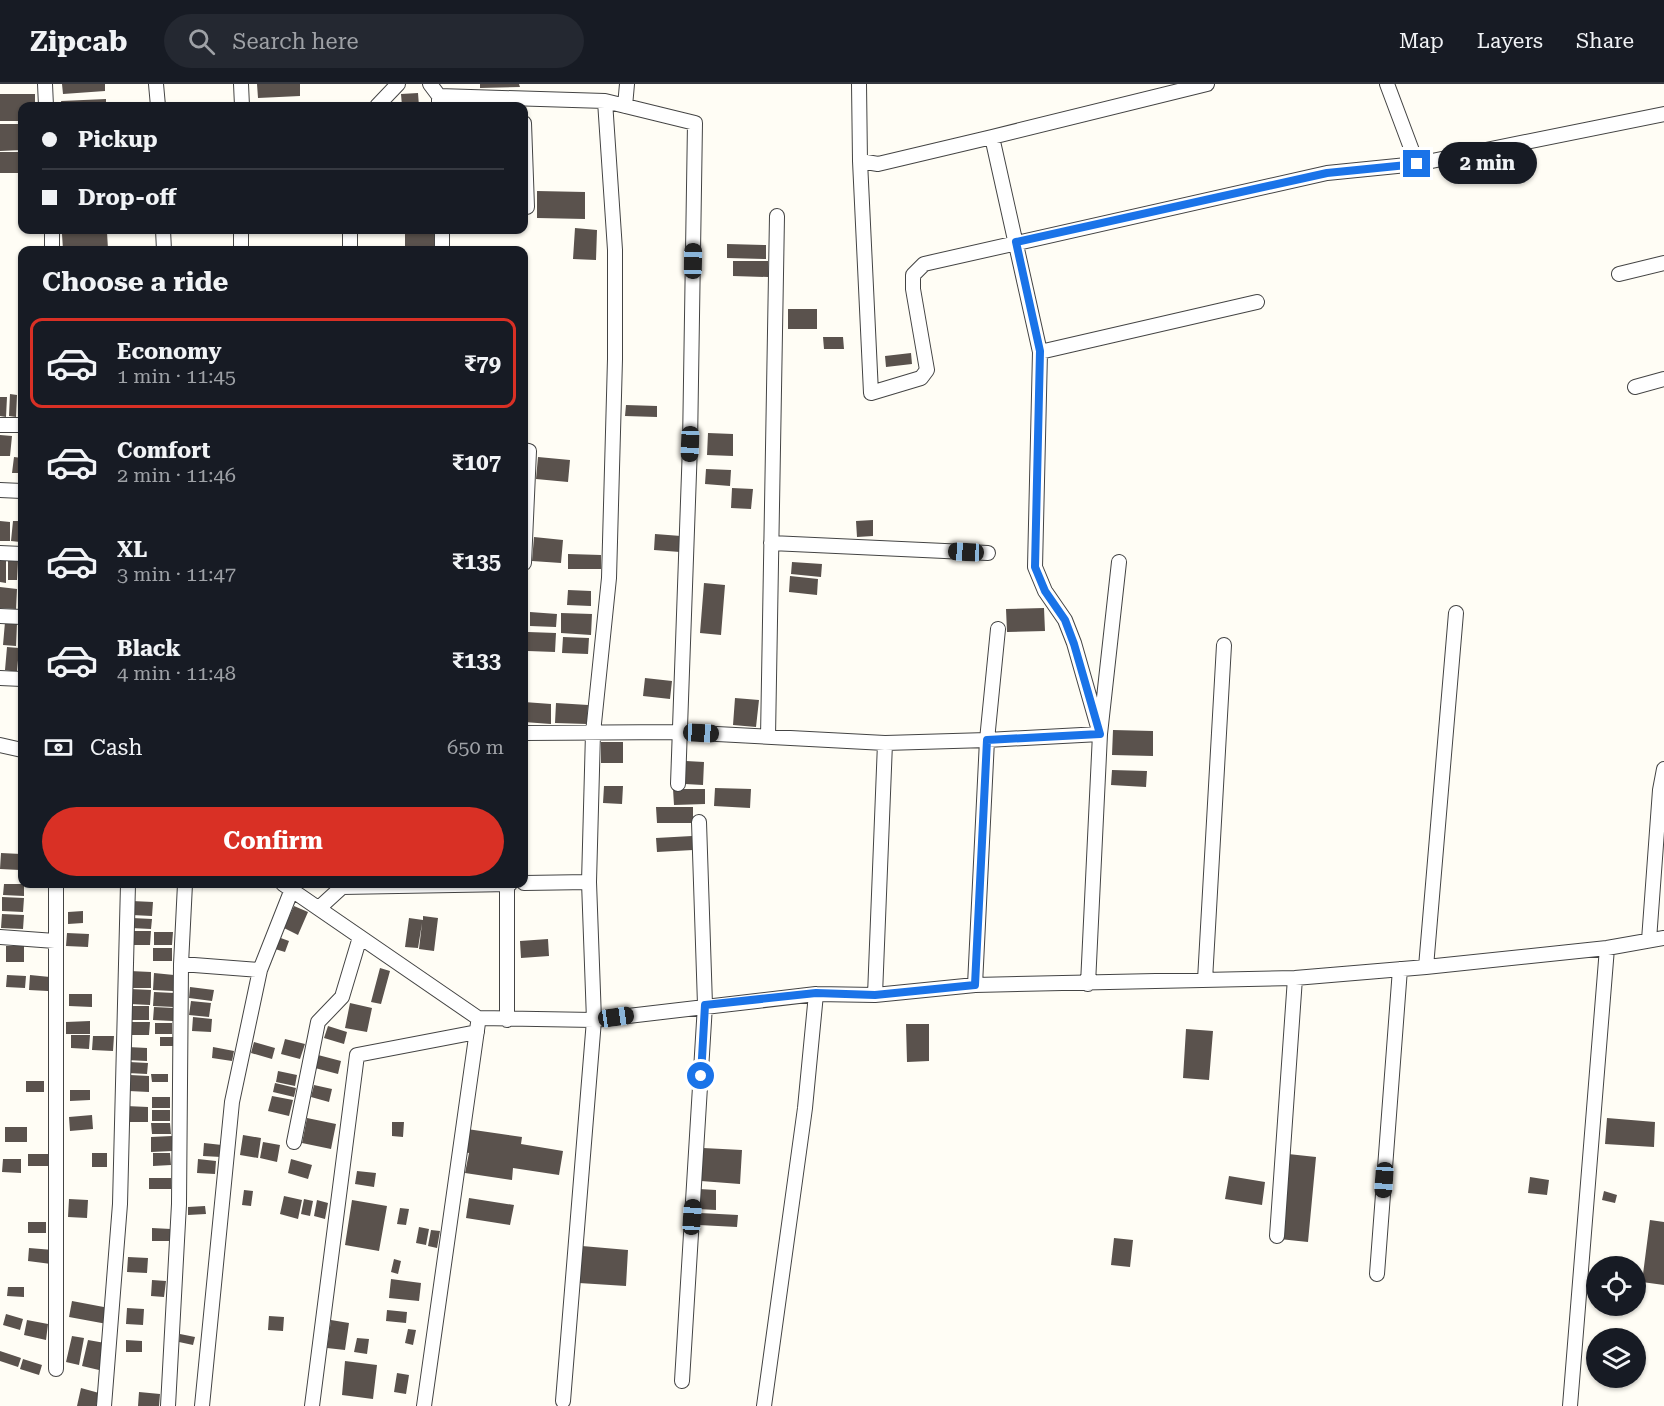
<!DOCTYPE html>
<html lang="en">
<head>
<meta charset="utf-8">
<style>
	:root { --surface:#171b24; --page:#242831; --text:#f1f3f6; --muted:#9ea1a6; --line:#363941; --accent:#d93025 }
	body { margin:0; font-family:"Roboto Serif",serif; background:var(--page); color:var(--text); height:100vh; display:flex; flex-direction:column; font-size:22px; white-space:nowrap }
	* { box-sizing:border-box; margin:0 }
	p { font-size:20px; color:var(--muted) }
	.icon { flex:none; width:33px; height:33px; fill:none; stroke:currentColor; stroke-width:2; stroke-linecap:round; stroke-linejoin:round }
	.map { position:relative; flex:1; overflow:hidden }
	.sheet { position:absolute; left:18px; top:162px; width:510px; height:642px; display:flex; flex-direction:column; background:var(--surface); border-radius:12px; box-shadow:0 2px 4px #0004 }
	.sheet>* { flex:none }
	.guide { position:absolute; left:18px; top:18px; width:510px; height:132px; border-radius:12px; box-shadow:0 2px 4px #0004; display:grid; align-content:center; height:132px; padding:0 24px; background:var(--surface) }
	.tools { position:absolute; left:1586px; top:1172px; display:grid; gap:12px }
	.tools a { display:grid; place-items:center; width:60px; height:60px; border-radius:50%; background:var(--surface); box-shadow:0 2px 4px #0004; font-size:30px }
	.end { position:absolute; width:27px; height:27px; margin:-14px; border:8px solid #1a73e8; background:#fff; box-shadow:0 0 0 3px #fff }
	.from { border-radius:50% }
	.bubble { position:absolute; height:42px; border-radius:21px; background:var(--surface); box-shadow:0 2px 4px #0004; font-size:20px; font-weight:700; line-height:42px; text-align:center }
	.car { position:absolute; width:18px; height:36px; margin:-18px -9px; border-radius:8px; box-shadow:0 0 4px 2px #0007; background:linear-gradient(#222 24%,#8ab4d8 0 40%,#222 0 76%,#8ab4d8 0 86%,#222 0) }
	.guide b { display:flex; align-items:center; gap:21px; height:57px; font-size:22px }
	.guide b+b { border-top:2px solid var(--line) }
	.guide i { width:15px; height:15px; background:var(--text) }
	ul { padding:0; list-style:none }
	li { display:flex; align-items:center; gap:18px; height:90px; margin:0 12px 9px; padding:0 12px; border:3px solid transparent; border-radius:12px }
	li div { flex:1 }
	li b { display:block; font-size:22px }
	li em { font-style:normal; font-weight:700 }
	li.active { border-color:var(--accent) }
	li>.icon { width:54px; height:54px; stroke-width:1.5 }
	h2 { padding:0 24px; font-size:27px; line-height:72px }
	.pay { display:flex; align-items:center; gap:15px; height:66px; padding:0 24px; font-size:22px }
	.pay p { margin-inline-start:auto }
	.cta { display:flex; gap:12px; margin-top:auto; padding:12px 24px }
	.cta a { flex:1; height:69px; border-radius:36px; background:var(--accent); color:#fff; font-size:24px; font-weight:700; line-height:69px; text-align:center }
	header { display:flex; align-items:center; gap:36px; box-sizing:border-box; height:84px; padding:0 30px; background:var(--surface); border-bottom:2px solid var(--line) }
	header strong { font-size:28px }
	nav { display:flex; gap:33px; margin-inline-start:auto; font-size:21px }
	.search { width:420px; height:54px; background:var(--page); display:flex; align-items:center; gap:15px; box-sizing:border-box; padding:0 21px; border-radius:33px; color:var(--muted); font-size:22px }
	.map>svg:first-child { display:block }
</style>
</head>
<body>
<header>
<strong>Zipcab</strong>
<div class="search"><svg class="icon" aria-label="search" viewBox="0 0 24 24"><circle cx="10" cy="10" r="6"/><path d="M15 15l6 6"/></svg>Search here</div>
<nav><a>Map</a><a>Layers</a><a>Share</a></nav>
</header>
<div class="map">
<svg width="1664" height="1322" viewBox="0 0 1664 1322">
	<rect width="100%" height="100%" fill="#fffdf5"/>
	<path fill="#5a524d" d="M62,0h43v7l-42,3z
		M257,0h43v12l-42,2z
		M480,0h39l1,3 -40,1z
		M418,9l1,13h-17l-1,-12z
		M0,10h35v12h-13v15h-22z
		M106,15v7h-44l-1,-5z
		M0,40h22v26l-22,1z
		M0,68h22v21h-22z
		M537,107l48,1v27l-48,-1z
		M575,144l22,2 -1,30 -23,-1z
		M405,146h31l1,18 -32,1z
		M107,148l1,17 -45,1 -1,-16z
		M727,160l39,1v14l-39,-1z
		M733,177h35v16l-35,-1z
		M788,225h29v20h-29z
		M823,253h20l1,12h-20z
		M911,269l1,11 -26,3 -1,-11z
		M10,310l7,1 -1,22 -7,-1z
		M0,313h7l-1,20 -6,-1z
		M626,321l31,1v11l-32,-1z
		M708,349l25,1v22l-26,-1z
		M0,351l12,1 -2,20h-10z
		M14,373l8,1v15h-10z
		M538,373l32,3 -2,22 -32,-3z
		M706,385l25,1 -1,16 -25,-2z
		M732,404l21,1 -2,20 -20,-1z
		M873,436v16l-16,1 -1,-16z
		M0,437l10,1v19h-10z
		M13,437h8l-1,21 -9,-1z
		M655,450l26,2 -1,16 -26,-2z
		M534,453l29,3 -2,23 -29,-2z
		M568,470l33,1v14h-33z
		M0,476h6v23l-6,-1z
		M8,477h10l-1,19h-9z
		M792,478l30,2 -1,13 -30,-3z
		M790,492l28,3 -1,16 -28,-3z
		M704,499l21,2 -4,50 -21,-2z
		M0,503l17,2 -1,20 -16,-1z
		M568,506l23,1v15l-24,-1z
		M1044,524l1,23 -38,1 -1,-23z
		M530,528l27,2 -1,13 -26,-1z
		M561,529l31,1 -1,21 -30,-2z
		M5,538l12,1 -1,23 -13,-1z
		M528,548l28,1 -1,19 -27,-1z
		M563,553l26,1 -1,16 -26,-1z
		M7,563l12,1 -2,24 -12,-2z
		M645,594l27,3 -2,18 -27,-3z
		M735,614l24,2 -3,27 -23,-2z
		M524,618l27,2v20l-27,-2z
		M556,619l32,2 -1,19 -32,-1z
		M1113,646l40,1v25l-41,-1z
		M601,658h22v21h-22z
		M686,677l18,1 -1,23 -18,-1z
		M1112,686l35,1 -1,16 -35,-2z
		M604,702h19l-1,18 -19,-1z
		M715,704l36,1 -1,19 -36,-2z
		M673,705h32v15l-31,1z
		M656,723h37v16h-36z
		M692,752l1,14 -36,2 -1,-14z
		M1,769l20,1 -1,16 -20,-1z
		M4,800h20v12l-21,-1z
		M2,813l22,1 -1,14 -21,-1z
		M132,817l21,1 -1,14 -20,-1z
		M294,822l14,6 -10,23 -14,-7z
		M83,827v12l-15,1v-12z
		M2,830l22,1 -1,14 -22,-1z
		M423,832l15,2 -4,33 -15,-2 3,-26 -4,25 -13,-1 4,-29 14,2z
		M132,834l20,1 -1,10 -20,-1z
		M131,847h20l-1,14h-19z
		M154,848h19l-1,13h-18z
		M67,849l22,1 -1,13 -22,-1z
		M278,853l11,4 -4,11 -10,-3z
		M548,855l1,17 -28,2 -1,-17z
		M6,862h18v16h-18z
		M153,864h19v13h-19z
		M380,884l10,3 -9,33 -10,-2z
		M130,887l21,1v16h-22z
		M154,889l20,2 -1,16 -20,-1z
		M7,891l19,1 -1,12 -19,-1z
		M30,891l20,2 -2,14 -19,-1z
		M190,903l24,3 -2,11 -23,-3z
		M130,905l21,1 -1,15 -20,-1z
		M154,908l20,1v14l-21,-1z
		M69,910h23v13l-23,-1z
		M191,917l20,2 -2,14 -20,-2z
		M350,919l22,5 -5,24 -22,-4z
		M130,922h19v14h-19z
		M154,923l20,1 -1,13 -20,-1z
		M193,933l19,2 -1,13 -19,-1z
		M90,937v13h-24v-12z
		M130,938h20l-1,13h-19z
		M155,939h17v11h-17z
		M906,940h23v37l-22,1z
		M328,942l19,6 -3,12 -20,-6z
		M1186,945l27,2 -4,49 -26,-2z
		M71,951h19l-1,14 -18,-1z
		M93,952h21l-1,15 -21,-1z
		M160,953h14v9h-14z
		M285,955l20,5 -5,15 -19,-5z
		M254,958l21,6 -3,11 -21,-6z
		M128,963l19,1v13l-20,-1z
		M213,963l21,4 -2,10 -20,-3z
		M318,971l23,6 -3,13 -23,-6z
		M129,978l19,1 -1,11 -19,-1z
		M278,987l19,4 -2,11 -19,-4z
		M151,990h17v8h-16z
		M130,991l19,1v16l-20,-1z
		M26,997h18v11h-18z
		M275,999l21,5 -2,9 -21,-5z
		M314,1001l18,4 -3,13 -18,-5z
		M70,1006h20v10l-20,1z
		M272,1012l21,4 -4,16 -21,-5z
		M152,1013h18v11h-18z
		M126,1022l22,1v15h-22z
		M152,1026h18v11h-18z
		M92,1031l1,14 -23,2 -1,-14z
		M307,1034l29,6 -5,25 -29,-6z
		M1607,1034l48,4 -1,25 -49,-3z
		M392,1038h12l-1,15 -11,-1z
		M151,1039h19l1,11h-19z
		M5,1043h22v15h-22z
		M467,1045l55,8 -1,7 42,7 -4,24 -46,-7 -1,12 -47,-7 4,-20 -5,-1z
		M243,1051l18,3 -3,20 -18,-3z
		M172,1052v15l-21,1v-15z
		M263,1058l17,3 -3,17 -17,-4z
		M204,1059l18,2 -1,12 -18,-1z
		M703,1064l39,2 -2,34 -39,-3z
		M92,1069h15v14h-15z
		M153,1069h17l1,12 -18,1z
		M1279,1069l37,4 -8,85 -38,-4z
		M28,1070h22v12h-22z
		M3,1075h18v14l-19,-1z
		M198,1075l18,2 -1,13 -18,-1z
		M291,1075l21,6 -4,14 -20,-6z
		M357,1087l19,2 -2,14 -19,-3z
		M1229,1092l36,6 -3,23 -37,-6z
		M1530,1093l19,3 -2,15 -19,-2z
		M149,1094h22v11h-22z
		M699,1105l17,1v20l-18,-1z
		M244,1106l9,1 -2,15 -9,-1z
		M1604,1107l13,4 -2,8 -13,-3z
		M284,1112l18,4 -4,19 -18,-5z
		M469,1114l45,7 -4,20 -44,-7z
		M69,1115l19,1 -1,18 -19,-1z
		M304,1115l9,2 -3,15 -9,-2z
		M317,1116l11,3 -3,16 -11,-3z
		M352,1116l35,6 -8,45 -34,-6z
		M205,1122l1,8 -18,1v-8z
		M400,1124l9,1 -3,16 -9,-1z
		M700,1129l38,2 -1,12 -38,-2z
		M1650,1136l14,2v63l-22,-3z
		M28,1138h18v11h-18z
		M419,1143l10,2 -3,16 -10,-2z
		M152,1144l19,1v12h-19z
		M431,1146l9,1 -3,17 -9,-2z
		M1114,1154l19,2 -3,27 -19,-2z
		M582,1162l46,4 -2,36 -47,-3z
		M29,1164l24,2 -2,14 -23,-3z
		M128,1173l20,1 -1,15 -20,-1z
		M394,1175l7,2 -3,13 -7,-2z
		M391,1195l30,4 -2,18 -30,-3z
		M152,1196l14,1 -2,16 -13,-1z
		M8,1203h16v10l-17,-1z
		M72,1217l37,7 -2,16 -38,-7z
		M127,1224l17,1 -1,16 -17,-1z
		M387,1226l20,2 -1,11 -20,-2z
		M6,1230l17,5 -3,11 -17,-5z
		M269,1232l15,1 -1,14 -15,-1z
		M27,1236l21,4 -2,16 -22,-5z
		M331,1236l18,3 -4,27 -18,-2z
		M408,1245l8,1 -3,15 -8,-2z
		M180,1250l15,3 -2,8 -14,-3z
		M72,1252l12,2 -5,27 -13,-3z
		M357,1254l12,1 -2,15 -13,-2z
		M88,1256l17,3 -6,27 -17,-4z
		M126,1256l16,1v11h-16z
		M0,1267l21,7 -3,9 -18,-6z
		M23,1275l19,6 -3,10 -19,-6z
		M345,1277l32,4 -4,34 -31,-4z
		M397,1289l12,2 -3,19 -12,-2z
		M81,1304l18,5 -3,13h-19z
		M139,1308l21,2 -1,12h-21z"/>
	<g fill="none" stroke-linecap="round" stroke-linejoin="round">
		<defs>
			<path id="street" d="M45,0l1,22
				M156,0l2,22
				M241,0l1,22
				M430,0l9,12v10
				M859,0l1,77 18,3 114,-27 215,-53
				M1387,0l30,80 247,-50
				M439,12l166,5 90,22 -5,322 -12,339
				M377,22l21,-22
				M625,22l2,-22
				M524,39l3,84
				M992,53l48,215 -5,215 10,24 20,29 9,23 26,91
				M860,77l11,232 50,-15 6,-8 -14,-81v-14l11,-11 403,-91 90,-9
				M52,146v20
				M163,146l1,20
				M350,146v20
				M442,146v20
				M241,166v-20
				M1619,190l45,-11
				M1040,268l217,-50
				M1635,303l29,-8
				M0,341h22
				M524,366l5,1 -5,112
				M0,406l22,1
				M771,459l217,10
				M0,469l22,1
				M0,532l22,1
				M0,594l22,1
				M524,649l155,-1 206,11 102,-3 113,-6
				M768,653l9,-521
				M0,661l22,5
				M524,799l65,-1
				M56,800v485
				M283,800l195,134 116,2 222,-26 59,1 100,-10 320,-7 131,-11 181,-19 57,-10
				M319,824l23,-21 168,-3
				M0,853l55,4
				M1649,856l11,-150 4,-21
				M181,880l79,6
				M1426,883l30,-354
				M1205,896l19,-335
				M1088,900l12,-250 19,-172
				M975,901l12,-245 11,-111
				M875,911l10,-252
				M507,936v-136
				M294,1058l24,-120 24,-25 18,-60
				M1277,1152l18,-258
				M1377,1190l23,-305
				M682,1297l23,-376 -6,-183
				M563,1317l31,-381 -5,-138 4,-149 16,-155 6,-219v-109l-10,-149
				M104,1322l16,-202 8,-320
				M168,1322l11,-202 2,-240 4,-80
				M202,1322l30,-304 28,-132 32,-81
				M312,1322l45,-351 120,-23
				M424,1322l54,-383
				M764,1322l41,-298 11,-114
				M1570,1322l37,-458"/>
		</defs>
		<use href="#street" stroke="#444" stroke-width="16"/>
		<use href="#street" stroke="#fff" stroke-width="14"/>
	</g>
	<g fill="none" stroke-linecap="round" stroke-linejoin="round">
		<path stroke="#1a73e8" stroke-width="8" d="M701,992l4,-71 111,-12 59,2 100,-10 12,-245 113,-6 -26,-90 -9,-24 -20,-29 -10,-24 5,-216 -24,-109 311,-69 90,-9"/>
	</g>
</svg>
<div class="tools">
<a><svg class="icon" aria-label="locate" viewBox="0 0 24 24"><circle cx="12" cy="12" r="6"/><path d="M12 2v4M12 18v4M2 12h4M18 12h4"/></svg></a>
<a><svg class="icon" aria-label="layers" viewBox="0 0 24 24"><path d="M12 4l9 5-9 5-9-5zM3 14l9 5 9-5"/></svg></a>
</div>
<i class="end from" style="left:701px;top:992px"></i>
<i class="end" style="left:1417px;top:80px"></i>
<div class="bubble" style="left:1438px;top:58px;width:99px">2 min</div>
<i class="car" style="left:693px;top:177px;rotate:1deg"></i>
<i class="car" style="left:690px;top:360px;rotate:182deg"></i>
<i class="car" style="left:966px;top:468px;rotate:273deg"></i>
<i class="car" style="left:701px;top:649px;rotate:93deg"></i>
<i class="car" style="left:616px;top:933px;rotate:82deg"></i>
<i class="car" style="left:1384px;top:1096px;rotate:184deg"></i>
<i class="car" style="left:692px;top:1133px;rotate:4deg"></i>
<div class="guide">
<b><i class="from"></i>Pickup</b>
<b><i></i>Drop-off</b>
</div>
<section class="sheet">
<h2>Choose a ride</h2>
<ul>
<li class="active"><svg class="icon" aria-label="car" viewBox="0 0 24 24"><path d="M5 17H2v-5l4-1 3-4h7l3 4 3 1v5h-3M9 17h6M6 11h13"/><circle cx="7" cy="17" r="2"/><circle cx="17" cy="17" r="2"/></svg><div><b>Economy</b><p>1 min · 11:45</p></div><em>₹79</em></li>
<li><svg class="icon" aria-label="car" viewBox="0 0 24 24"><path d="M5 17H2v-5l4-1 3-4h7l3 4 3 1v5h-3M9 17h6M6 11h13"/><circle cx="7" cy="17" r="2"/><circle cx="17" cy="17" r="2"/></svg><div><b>Comfort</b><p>2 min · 11:46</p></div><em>₹107</em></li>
<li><svg class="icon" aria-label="car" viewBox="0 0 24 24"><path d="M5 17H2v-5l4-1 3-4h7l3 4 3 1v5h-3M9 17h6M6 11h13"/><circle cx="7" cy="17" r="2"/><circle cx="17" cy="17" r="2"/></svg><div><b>XL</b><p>3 min · 11:47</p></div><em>₹135</em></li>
<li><svg class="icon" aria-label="car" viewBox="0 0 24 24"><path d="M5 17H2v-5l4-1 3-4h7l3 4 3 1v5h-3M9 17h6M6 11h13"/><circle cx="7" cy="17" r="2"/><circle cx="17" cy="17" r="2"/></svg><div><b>Black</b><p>4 min · 11:48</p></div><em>₹133</em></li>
</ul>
<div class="pay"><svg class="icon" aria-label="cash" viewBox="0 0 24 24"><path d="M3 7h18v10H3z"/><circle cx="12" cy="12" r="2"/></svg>Cash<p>650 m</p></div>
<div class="cta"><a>Confirm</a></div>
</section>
</div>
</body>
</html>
